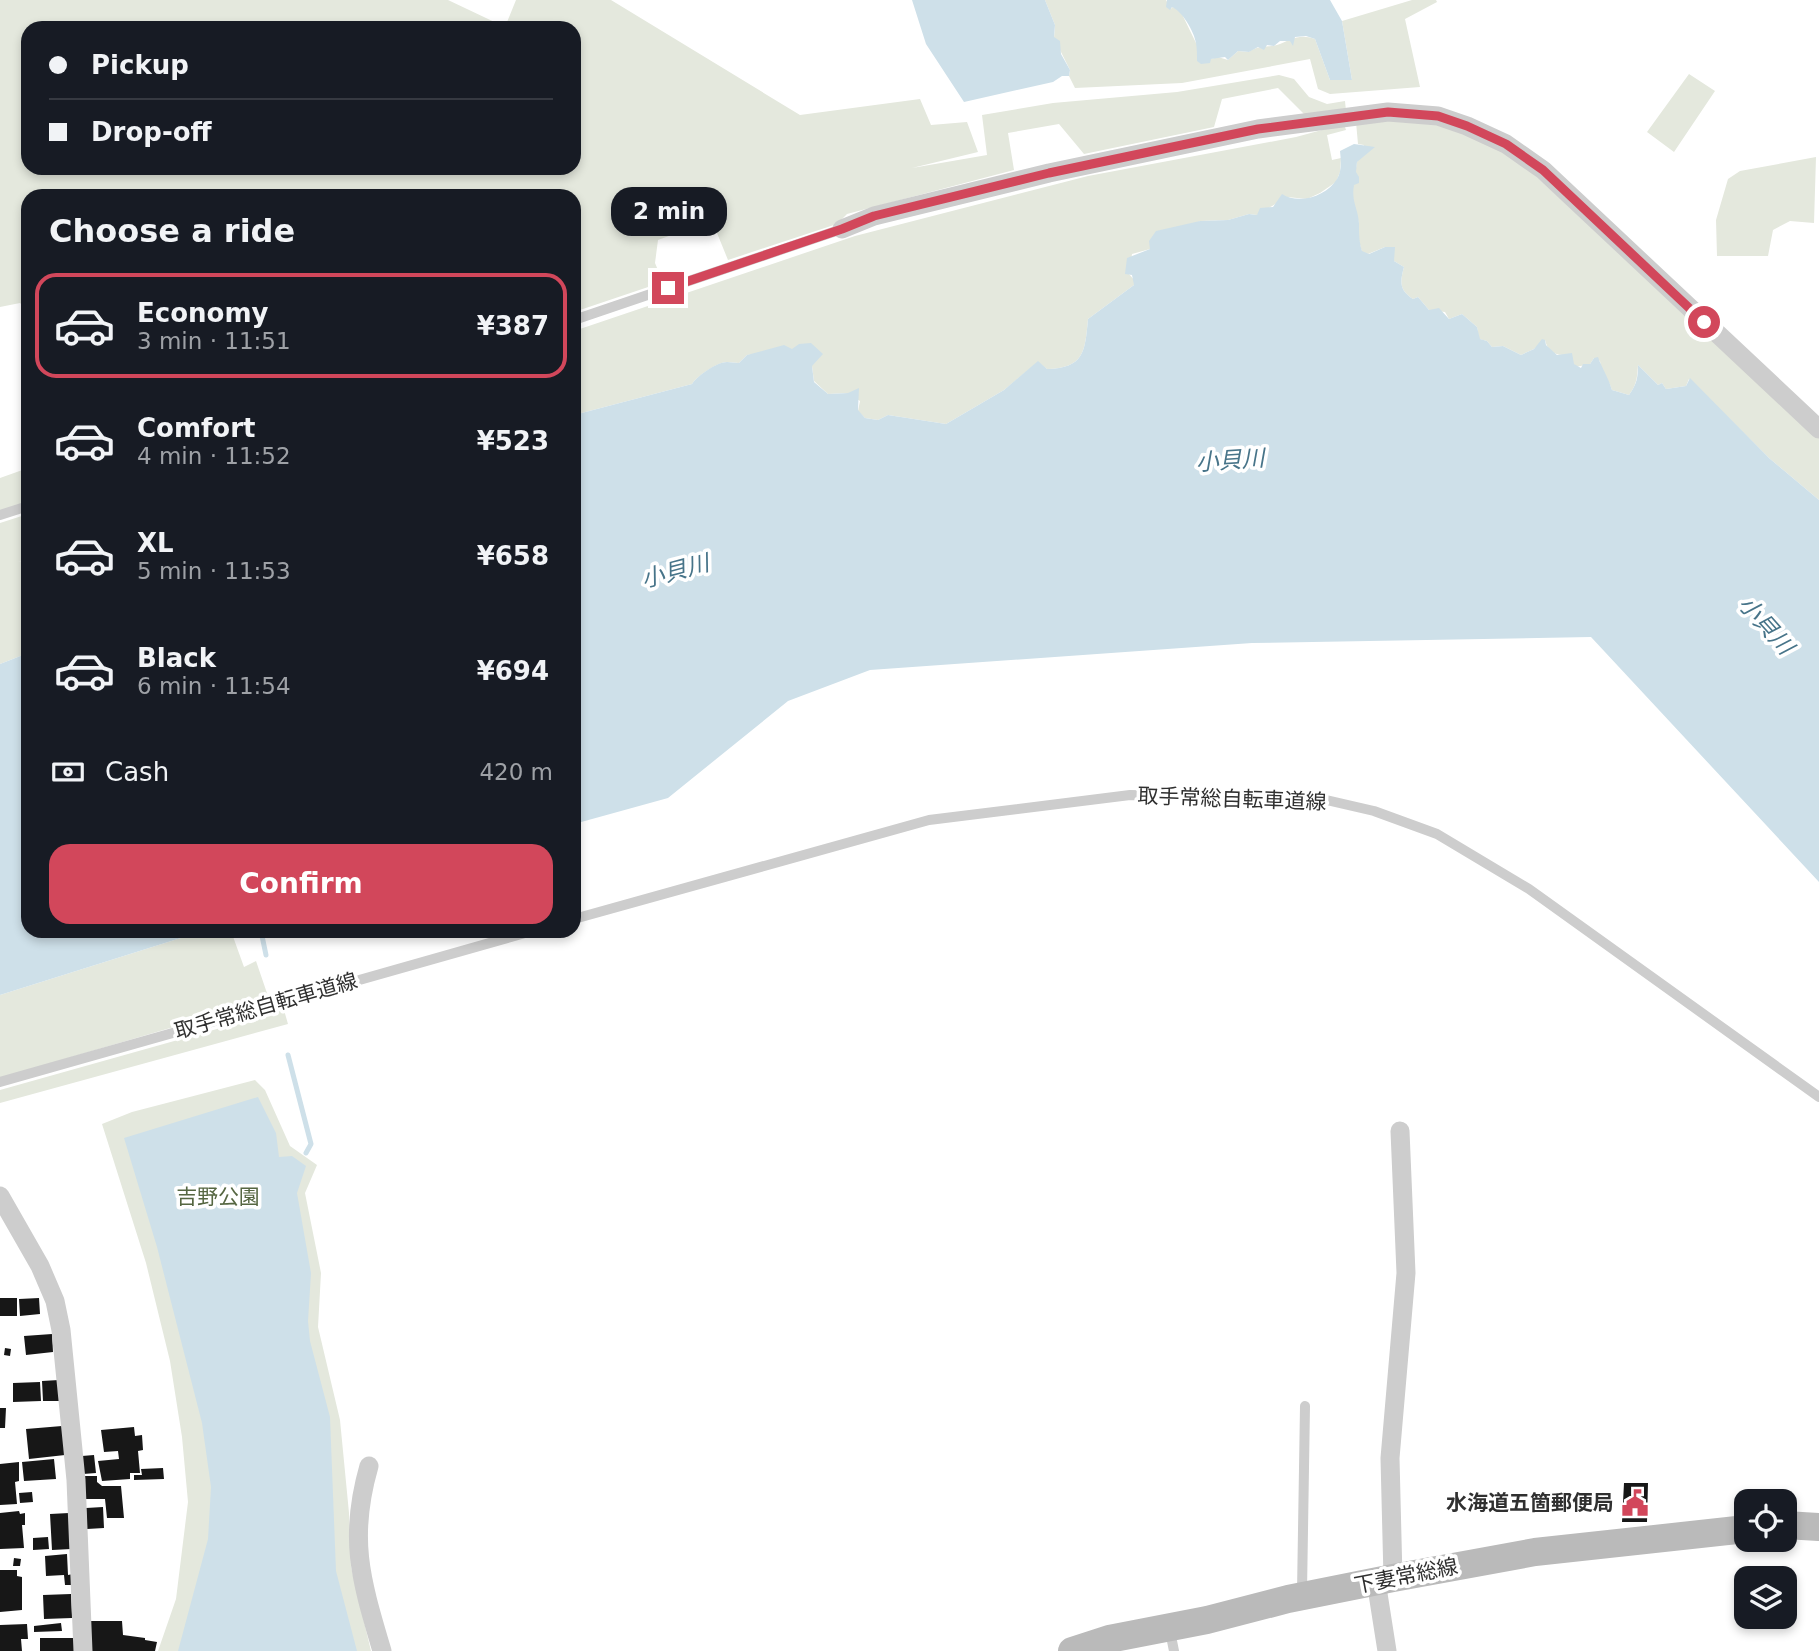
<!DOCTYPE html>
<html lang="en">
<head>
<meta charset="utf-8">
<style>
	:root { --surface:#171b24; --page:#20242c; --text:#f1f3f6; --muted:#9ea1a6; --line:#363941; --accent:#d2475b }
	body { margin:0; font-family:"DejaVu Sans","Noto Sans JP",sans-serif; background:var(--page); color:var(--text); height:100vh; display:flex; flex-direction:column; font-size:26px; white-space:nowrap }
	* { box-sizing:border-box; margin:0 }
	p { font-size:23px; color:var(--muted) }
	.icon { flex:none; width:38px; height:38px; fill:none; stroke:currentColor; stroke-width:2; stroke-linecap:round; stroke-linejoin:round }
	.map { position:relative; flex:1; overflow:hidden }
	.side { position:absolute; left:21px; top:189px; width:560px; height:749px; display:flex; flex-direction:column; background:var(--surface); border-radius:21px; box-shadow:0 4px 10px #0003 }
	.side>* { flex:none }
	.top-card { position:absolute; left:21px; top:21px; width:560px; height:154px; border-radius:21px; box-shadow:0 4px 10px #0003; display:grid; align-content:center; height:154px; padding:0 28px; background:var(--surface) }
	.tools { position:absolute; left:1734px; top:1489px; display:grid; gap:14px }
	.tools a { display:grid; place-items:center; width:63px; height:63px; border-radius:14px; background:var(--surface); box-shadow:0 4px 10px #0003; font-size:35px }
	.end { position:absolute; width:32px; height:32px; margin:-16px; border:9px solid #d2475b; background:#fff; box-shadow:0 0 0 4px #fff }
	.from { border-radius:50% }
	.bubble { position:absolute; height:49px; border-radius:21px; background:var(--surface); box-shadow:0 4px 10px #0003; font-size:23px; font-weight:800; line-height:49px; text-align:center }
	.top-card b { display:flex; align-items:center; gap:24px; height:66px; font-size:26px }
	.top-card b+b { border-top:2px solid var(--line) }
	.top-card i { width:18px; height:18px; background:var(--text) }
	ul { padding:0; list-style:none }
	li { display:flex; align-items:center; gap:21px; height:105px; margin:0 14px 10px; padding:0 14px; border:4px solid transparent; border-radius:21px }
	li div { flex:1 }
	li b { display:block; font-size:26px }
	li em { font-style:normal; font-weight:800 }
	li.current { border-color:var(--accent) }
	li>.icon { width:63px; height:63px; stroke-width:1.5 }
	h2 { padding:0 28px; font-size:32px; line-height:84px }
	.pay { display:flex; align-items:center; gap:18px; height:77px; padding:0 28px; font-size:26px }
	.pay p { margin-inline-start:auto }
	.primary-button { display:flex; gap:14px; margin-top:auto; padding:14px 28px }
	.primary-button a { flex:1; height:80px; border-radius:21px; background:var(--accent); color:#fff; font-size:28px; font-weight:800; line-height:80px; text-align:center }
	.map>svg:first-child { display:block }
</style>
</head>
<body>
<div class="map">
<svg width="1819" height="1651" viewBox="0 0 1819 1651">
	<rect width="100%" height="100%" fill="#fff"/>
	<path fill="#e4e8dd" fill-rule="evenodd" d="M0,0h448l57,27 11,-27h95l189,115 120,-16 11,26 36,-3 11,30 -66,16 75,-13 -5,-40 71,-12 124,-11 102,-17 15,4 15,18 18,7 18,-3 1,10 -39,6 -29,-29 -56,11 -8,28 -130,27 -25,-30 -51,9 6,37 -167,44 -10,10 -109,36 -11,-27 -13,-10 -46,17 -3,23 8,19 -89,30v-116h-546v114l-8,-7 -20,4zM28,28h546v140h-546z
		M1045,0h121l5,9 1,-2 8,3 16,33 15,16 7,-2 10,3 10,-9 11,1c9,-7 18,-4 28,-7 14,-5 22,-12 38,-6l15,41h22l-10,-59 70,-21h24l1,2 -32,17 15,68 -90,7 -12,-5 -8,-30 -128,24 -107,5 -6,-12 1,-6 -16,-32 1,-13z
		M1689,74l26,17 -41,61 -27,-20z
		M1394,118l45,7 50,18 41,28 289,264v65l-50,-42 -80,-79 -3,7 -20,3 -4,-6 -4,2 -20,-20c-1,13 -1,19 -9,30l-17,-5c-3,-10 -11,-18 -12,-29l-6,-3 -4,6 -14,3 -11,-12c-10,1 -18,-5 -20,-15l-11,9 -13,6 -18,-9 -11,1 -5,-6 -8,-2 -2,-12 -15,-13 -13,5 -4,-7 -16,-2 -11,-13 -5,2c-14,-9 -13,-17 -9,-32l-10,-6 -1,-8 -8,-6 -17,7 -6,-2 -4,-15 1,-14 -8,-25 6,-36 7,-17 -6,-1 -2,-22z
		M1344,124l2,6 -19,5 5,25 9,-2 -1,14 -4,10 -16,11 -13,6 -20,-2 -30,18 -8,-1 -21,6 -28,1 -50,28 -18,5 -3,20 6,7 -1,4 -46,34c-3,33 -4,49 -41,50l-9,-7 -34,28 -58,34 -58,-9 -10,5 -13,-2 -7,-7 2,-10 -12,-8 -20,1 -14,-13 -2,-15 -20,-17 -45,6 -8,8c-4,0 -8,-1 -12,-1 -9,0 -30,14 -35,22l-118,31v-84l281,-95 233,-60 208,-39z
		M1816,157l-2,66 -24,-2 -17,9 -5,26h-51l-1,-36 12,-41 12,-8z
		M28,468v33l-28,10v-33z
		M28,514v44l-10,4 10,-3v94l-28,11v-141z
		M203,931h28l13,36 12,-6 13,38 -269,79v-83z
		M284,1010l4,14 -288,79v-13z
		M255,1080l10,10 25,56 27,19 -12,28 16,80 -3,54 22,93 9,93 2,54 20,84h-213l18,-52 12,-97 -6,-65 -12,-76 -24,-98 -44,-139 30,-12z"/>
	<path fill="#cee0e9" d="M912,0h133l10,25 -1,12 6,4 1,13 9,16 -1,6h-7l-9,6 -89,20 -38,-58z
		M1167,0h163l12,21 10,59h-22l-15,-41 -9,-3 -11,1 -2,9 -3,-5h-10l-6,5 -7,-1 -3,5 -6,-3 -9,5 -11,-1 -10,9 -3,-3 -14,2 -1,4 -9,1 -4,-3c0,-6 0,-12 -1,-18 -2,-12 -14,-32 -24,-36l-2,3 -4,-3z
		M1354,144l21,3 -18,15 -1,10 3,5v6l-5,2c-3,16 4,23 5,38 0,11 0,18 3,28l7,3 16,-7h10l-1,14 10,6c-4,15 -5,23 9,32l5,-2 11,13 10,-2 10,11 13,-5 15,13 3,12 7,2 5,6 11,-1 18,9 13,-6 8,-10 3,1 1,5 11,10 15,-2 2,11 7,4 2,-4h7l4,-6 4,-1c4,11 11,22 14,33l17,5c8,-11 9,-18 9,-30l20,20 4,-2 4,6 20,-3 4,-8 79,80 50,42v382l-228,-245 -339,6 -382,27 -82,31 -120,97 -94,26v-409l118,-31c5,-8 25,-22 35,-22 4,0 8,1 12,1l8,-8 37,-10 8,4 7,-5 12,-1 12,11 -11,12 2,16 14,12 20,-1 11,-5 -1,22 7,8 13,2 10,-5 58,9 58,-34 34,-29 9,8c37,-1 38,-17 41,-50l46,-34 -2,-10 -7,-1 2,-16 23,-9 -1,-8 7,-10 44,-10 28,-1 21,-6 8,1 3,-7 13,-1 9,-13c17,11 45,2 55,-15 5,-8 4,-19 3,-28z
		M28,653v278h175l-203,64v-331z
		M258,1097l18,36 3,24 13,-1 14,10 -9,27 14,80 -3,48 2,20 20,76 6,154 21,80h-179l30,-112 3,-52 -9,-64 -45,-176 -33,-109z"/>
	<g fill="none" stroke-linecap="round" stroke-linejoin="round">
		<path stroke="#cee0e9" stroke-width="5" d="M261,931l5,24
			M288,1055l23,89 -5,9"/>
	</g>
	<path fill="#171717" d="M0,1298h17v18h-17z
		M39,1298l1,16 -20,2 -1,-17z
		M52,1334l1,18 -27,3 -2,-19z
		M5,1348l6,1 -1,7 -6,-1z
		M59,1380v21h-16l-1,-20z
		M40,1382l1,19 -28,1v-19z
		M0,1408h6l-1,20h-5z
		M62,1426l3,29 -36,4 -3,-30z
		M134,1427l1,9 7,-1 1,15 -5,1 2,22h-10v6l-28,2 -4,-20 21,-2 -1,-8 -14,1 -3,-22z
		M94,1455l2,18 -13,1 -1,-18z
		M54,1459l2,20 -32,2 -2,-19z
		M19,1462v19l-4,1 2,22 -17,1v-41z
		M163,1468l1,11 -30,1v-5h8l-1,-6z
		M83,1476h14v6l5,4h19l3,32h-17l-2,-19h-21z
		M1624,1483h24l-1,39h-25z
		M32,1492l1,10 -13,1 -1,-10z
		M103,1507l1,21 -17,1 -1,-21z
		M19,1511l1,3 5,-1v12h-3l2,23 -24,1v-36z
		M69,1513l2,36 -19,1 -2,-36z
		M48,1537l1,12 -16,1v-12z
		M67,1554l1,21 5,-1v11h-8l-1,-10 -18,1 -1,-20z
		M14,1558l7,1 -1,7h-7z
		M0,1570h17v6l5,1v33l-22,2z
		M71,1594l1,24 -28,1 -1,-24z
		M89,1621h33l1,14 22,3v2l12,2 -2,9h-66z
		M61,1623l1,8 -28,1v-6z
		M27,1624l1,15h-7l1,12h-22v-26z
		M40,1638h35v13h-35z"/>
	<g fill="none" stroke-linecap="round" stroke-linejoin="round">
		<path stroke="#cdcdcd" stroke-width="10" d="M574,320l268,-91
			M0,515l28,-9
			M574,919l355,-99 201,-25 192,4 52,12 63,23 92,55 290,208
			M0,1082l532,-151
			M1302,1592l3,-186
			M1170,1631l4,20"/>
		<path stroke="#cdcdcd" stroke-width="19" d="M842,229l32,-13 175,-43 209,-44 130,-17 50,4 29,10 39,18 37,26 276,259
			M0,1196l40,70 15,35 6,29 15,150 7,171
			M369,1466c-21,73 -8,114 13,185
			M1393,1578l-3,-120 16,-185 -6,-142
			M1376,1581l11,70"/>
		<path stroke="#bababa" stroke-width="28" d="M1785,1525l34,2
			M1072,1651l37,-12 98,-19 81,-21 105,-21 142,-26 211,-23"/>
	</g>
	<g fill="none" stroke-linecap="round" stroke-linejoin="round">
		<path stroke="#d2475b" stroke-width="9" d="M668,288l174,-59 32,-13 175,-43 209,-44 130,-17 50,4 29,10 39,18 37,26 161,152"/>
	</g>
	<defs>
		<symbol id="civic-bare" viewBox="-9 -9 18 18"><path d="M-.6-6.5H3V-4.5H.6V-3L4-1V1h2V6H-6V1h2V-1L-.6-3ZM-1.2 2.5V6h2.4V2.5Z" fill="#d2475b" stroke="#fff" stroke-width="2.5" paint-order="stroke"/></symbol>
	</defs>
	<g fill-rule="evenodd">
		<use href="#civic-bare" x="1616" y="1484" width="38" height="38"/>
	</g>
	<g text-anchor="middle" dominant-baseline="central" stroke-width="7" stroke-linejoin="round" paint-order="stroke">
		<g font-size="21" fill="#303030" stroke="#fff">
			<text transform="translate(1232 799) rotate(2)">取手常総自転車道線</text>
			<text transform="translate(266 1006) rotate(-16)">取手常総自転車道線</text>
			<text transform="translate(1406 1576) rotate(-11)">下妻常総線</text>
		</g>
		<g font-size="21" fill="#566742" stroke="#fff">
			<text x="218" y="1197">吉野公園</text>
		</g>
		<g font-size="21" font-weight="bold" fill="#303030" stroke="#fff" text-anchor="end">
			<text x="1614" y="1503">水海道五箇郵便局</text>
		</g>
		<g font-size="23" font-style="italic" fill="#477489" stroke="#fff">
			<text transform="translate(1230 460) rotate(-4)">小貝川</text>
			<text transform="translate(675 571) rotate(-15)">小貝川</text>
			<text transform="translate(1766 625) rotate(48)">小貝川</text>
		</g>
	</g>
</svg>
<div class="tools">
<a><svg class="icon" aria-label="locate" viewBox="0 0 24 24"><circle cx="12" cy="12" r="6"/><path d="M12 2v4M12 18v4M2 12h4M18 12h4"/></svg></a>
<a><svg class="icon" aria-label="layers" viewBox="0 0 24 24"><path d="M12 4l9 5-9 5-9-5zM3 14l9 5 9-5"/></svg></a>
</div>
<i class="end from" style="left:1704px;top:322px"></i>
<i class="end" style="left:668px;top:288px"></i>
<div class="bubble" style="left:611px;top:187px;width:116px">2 min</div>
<div class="top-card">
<b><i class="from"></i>Pickup</b>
<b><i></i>Drop-off</b>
</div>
<section class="side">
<h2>Choose a ride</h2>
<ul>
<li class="current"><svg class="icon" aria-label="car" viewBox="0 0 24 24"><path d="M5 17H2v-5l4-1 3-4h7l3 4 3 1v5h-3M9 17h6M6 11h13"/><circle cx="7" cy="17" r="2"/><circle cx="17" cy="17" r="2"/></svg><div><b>Economy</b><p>3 min · 11:51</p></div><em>¥387</em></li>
<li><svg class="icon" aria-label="car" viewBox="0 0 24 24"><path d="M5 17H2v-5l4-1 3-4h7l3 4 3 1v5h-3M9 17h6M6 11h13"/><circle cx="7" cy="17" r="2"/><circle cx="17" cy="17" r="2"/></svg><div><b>Comfort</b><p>4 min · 11:52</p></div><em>¥523</em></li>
<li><svg class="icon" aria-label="car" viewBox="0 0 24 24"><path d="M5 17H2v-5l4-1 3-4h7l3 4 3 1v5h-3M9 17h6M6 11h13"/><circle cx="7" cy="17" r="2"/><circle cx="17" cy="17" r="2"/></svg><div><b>XL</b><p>5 min · 11:53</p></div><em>¥658</em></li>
<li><svg class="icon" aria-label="car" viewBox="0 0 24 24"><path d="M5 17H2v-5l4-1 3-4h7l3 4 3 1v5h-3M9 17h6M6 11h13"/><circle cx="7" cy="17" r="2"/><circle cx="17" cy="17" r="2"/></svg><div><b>Black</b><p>6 min · 11:54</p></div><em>¥694</em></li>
</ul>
<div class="pay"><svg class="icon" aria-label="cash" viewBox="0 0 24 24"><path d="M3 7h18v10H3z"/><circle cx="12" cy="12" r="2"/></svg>Cash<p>420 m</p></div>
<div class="primary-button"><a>Confirm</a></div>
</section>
</div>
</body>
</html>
